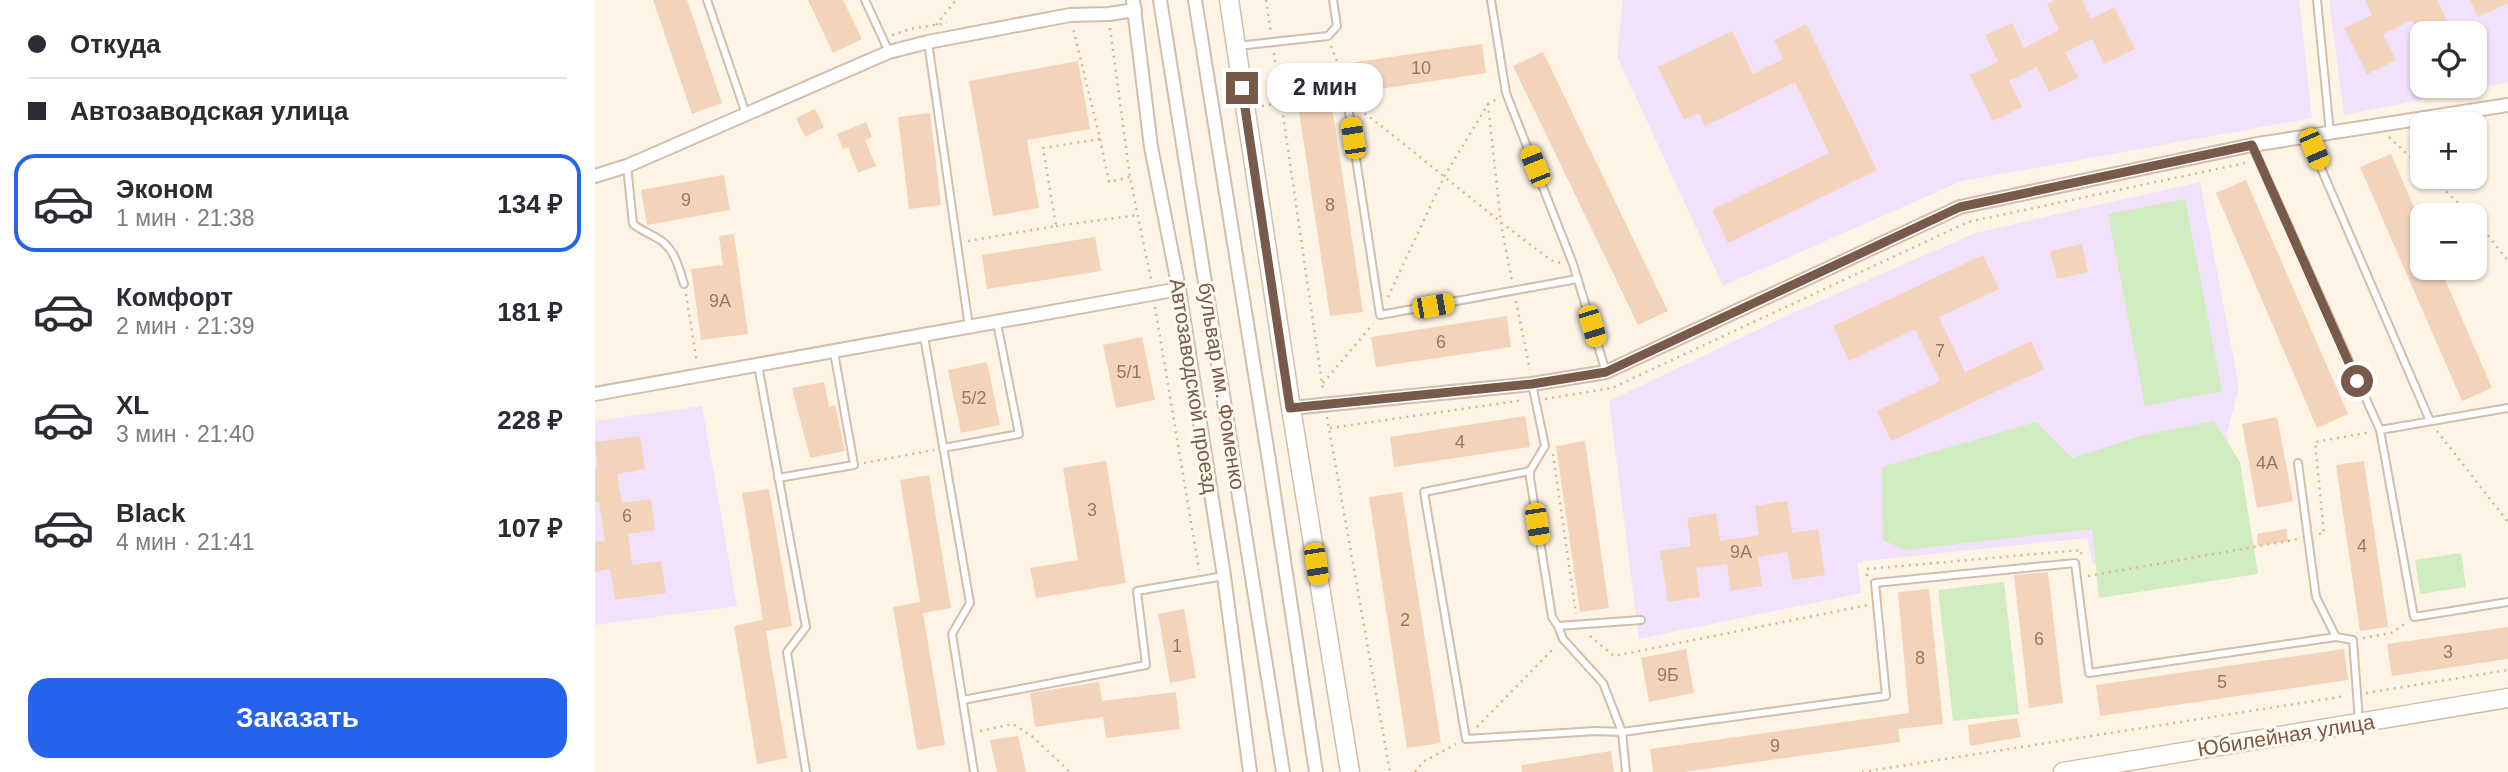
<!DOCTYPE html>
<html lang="ru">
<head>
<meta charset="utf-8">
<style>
	:root { --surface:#fff; --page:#f2f2f3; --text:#2b2b33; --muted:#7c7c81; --line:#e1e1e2; --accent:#2563eb }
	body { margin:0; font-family:Arial,sans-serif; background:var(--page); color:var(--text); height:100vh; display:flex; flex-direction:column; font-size:26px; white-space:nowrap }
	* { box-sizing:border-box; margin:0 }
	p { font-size:23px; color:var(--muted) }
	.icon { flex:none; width:38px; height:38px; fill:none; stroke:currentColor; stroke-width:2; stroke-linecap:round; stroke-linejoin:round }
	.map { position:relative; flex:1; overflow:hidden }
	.details { display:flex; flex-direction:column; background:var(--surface); width:595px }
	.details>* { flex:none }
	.guide { display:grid; align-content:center; height:154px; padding:0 28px; background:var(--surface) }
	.fabs { position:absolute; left:1815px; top:21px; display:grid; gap:14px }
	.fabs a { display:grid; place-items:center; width:77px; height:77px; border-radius:14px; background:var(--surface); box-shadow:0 2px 5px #0004; font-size:35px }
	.end { position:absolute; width:32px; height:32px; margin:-16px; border:9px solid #775a49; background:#fff; box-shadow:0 0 0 4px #fff }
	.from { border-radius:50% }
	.bubble { position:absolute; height:49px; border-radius:21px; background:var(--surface); box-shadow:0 2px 5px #0004; font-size:23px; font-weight:700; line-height:49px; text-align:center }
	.car { position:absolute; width:21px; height:42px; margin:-21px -10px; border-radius:9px; box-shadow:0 0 5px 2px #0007; background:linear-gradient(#f5c518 24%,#345 0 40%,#f5c518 0 76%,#345 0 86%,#f5c518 0) }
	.guide b { display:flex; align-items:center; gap:24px; height:66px; font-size:26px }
	.guide b+b { border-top:2px solid var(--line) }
	.guide i { width:18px; height:18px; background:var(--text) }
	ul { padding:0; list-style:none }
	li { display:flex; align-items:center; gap:21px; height:98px; margin:0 14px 10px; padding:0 14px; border:4px solid transparent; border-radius:21px }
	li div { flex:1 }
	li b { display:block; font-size:26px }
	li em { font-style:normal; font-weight:700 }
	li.current { border-color:var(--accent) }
	li>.icon { width:63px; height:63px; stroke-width:1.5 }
	.action { display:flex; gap:14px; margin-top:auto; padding:14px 28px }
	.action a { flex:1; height:80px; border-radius:21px; background:var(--accent); color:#fff; font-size:28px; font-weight:700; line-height:80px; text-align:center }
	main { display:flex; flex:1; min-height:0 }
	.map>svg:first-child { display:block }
</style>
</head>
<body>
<main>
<section class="details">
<div class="guide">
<b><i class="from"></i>Откуда</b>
<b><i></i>Автозаводская улица</b>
</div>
<ul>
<li class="current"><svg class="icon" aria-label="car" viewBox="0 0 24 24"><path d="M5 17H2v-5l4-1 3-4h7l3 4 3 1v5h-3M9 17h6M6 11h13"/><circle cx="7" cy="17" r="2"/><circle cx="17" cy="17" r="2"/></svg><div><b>Эконом</b><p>1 мин · 21:38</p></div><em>134 ₽</em></li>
<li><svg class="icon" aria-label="car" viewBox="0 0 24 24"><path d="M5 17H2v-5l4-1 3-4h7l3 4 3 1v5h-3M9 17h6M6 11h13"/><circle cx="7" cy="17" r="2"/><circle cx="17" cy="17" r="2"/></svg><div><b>Комфорт</b><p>2 мин · 21:39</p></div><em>181 ₽</em></li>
<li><svg class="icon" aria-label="car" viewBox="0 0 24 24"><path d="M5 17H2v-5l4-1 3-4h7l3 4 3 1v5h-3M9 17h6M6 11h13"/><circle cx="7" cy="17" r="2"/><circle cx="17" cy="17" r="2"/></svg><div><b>XL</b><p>3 мин · 21:40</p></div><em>228 ₽</em></li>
<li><svg class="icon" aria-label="car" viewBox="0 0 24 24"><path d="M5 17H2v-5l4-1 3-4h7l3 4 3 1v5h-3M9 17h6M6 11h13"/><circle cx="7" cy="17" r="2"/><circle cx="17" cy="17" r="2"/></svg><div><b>Black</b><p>4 мин · 21:41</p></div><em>107 ₽</em></li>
</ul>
<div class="action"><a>Заказать</a></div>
</section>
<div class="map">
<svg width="1913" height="772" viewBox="0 0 1913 772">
	<rect width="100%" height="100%" fill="#fdf4e5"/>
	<path fill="#f1e1fa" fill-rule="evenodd" d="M1028,0h676l13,118 -350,63 -239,105 -106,-230z
		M1734,0h179v82l-164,33zM1827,33h53v53h-53z
		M1605,182l39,205 -12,47 15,107 -149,22 -6,-25 -222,23 -8,2 4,30 -222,46 -30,-238 186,-89 180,-79z
		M107,406l35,200 -142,19v-204z"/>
	<path fill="#d2ecc2" d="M1590,199l37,192 -77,15 -37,-192z
		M1619,421l26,41 18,112 -159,24 -7,-69 -187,21 -22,-10 -1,-73 154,-45 36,36 72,-23z
		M1866,553l5,34 -46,7 -5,-34z
		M1409,582l15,132 -66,7 -15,-131z"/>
	<path fill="#f4d3bb" d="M58,0h34l35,103 -30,11z
		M213,0h35l19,39 -29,14z
		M1460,0h27l9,19 23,-12 21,42 -31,15 -12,-25 -27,13 13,26 -29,14 -12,-25 -28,14 13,26 -29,14 -23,-46 28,-13 -13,-27 27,-12 12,25 35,-18 -12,-26z
		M1770,0h72l16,33h-35l-6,-13 -29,14 13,26 -29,14 -23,-46 28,-13z
		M1875,0h38v3l-30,14z
		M1211,24l71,146 -149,73 -16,-33 117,-57 -34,-71 -90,44 -6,-13 -15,7 -26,-53 74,-36 21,43 30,-15 -9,-19z
		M887,44l4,29 -126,19 -4,-30z
		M948,52l125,259 -30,14 -125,-259z
		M483,61l12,68 -63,11 12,68 -46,8 -24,-135z
		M735,93l33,219 -33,4 -33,-218z
		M220,109l9,18 -19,10 -9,-19z
		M335,113l11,92 -32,4 -11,-92z
		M271,122l6,15 -7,3 11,26 -18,7 -10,-26 -5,2 -6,-15z
		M1796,154l31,72v42h18l52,120 -30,13 -102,-234z
		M129,175l6,35 -83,15 -6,-35z
		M1651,180l102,234 -31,14 -101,-235z
		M139,234l14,100 -47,6 -10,-71 32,-4 -4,-29z
		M500,237l6,34 -114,18 -5,-34z
		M1487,244l6,28 -31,7 -7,-28z
		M1388,255l16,34 -60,28 26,55 66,-31 13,28 -153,72 -14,-30 63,-30 -25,-52 -66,32 -16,-35z
		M912,316l4,31 -135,20 -5,-30z
		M547,337l13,63 -39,8 -13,-63z
		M392,362l13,63 -39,8 -13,-63z
		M229,382l5,25 6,-2 10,46 -35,7 -18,-70z
		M930,416l5,31 -136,20 -4,-30z
		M1682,417l16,84 -36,7 -15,-84z
		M45,436l5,33 -28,5 5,29 29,-4 4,31 -27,4 4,31 29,-4 5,32 -51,7 -5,-31 -15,3v-30l10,-1 -6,-39h-4v-33l3,-1 -3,-26z
		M990,441l24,167 -29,4 -24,-166z
		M511,461l20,122 -90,15 -6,-30 48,-8 -15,-92z
		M1769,461l24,166 -28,4 -24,-166z
		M334,475l22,133 -28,5 22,132 -28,5 -24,-143 27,-5 -20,-122z
		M174,489l23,137 -26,5 21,127 -30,6 -23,-138 29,-6 -21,-127z
		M807,492l39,251 -34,5 -38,-251z
		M1192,501l5,32 26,-4 7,46 -33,5 -5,-28 -29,5 4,29 -31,5 -4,-27 -31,4 4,29 -32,5 -8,-51 31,-5 -4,-28 29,-5 4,28 39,-6 -4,-29z
		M1691,529l2,12 -30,5 -1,-12z
		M1453,572l15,131 -34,5 -15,-133z
		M1334,589l14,135 -45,5 2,13 -216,30h-31l-3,-23 259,-36 -11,-121z
		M589,609l12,69 -26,5 -12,-69z
		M1913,627v32l-116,17 -5,-32z
		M1091,649l8,44 -45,9 -8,-44z
		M1749,649l4,31 -248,36 -4,-31z
		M504,682l3,19 74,-9 4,37 -74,9 -3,-21 -68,10 -5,-34z
		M1422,718l4,19 -51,9 -2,-21z
		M423,736l8,36h-29l-7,-32z
		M1016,751l3,21h-92v-7z"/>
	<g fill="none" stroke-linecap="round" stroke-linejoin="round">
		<defs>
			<path id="lane" d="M112,0l39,114
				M270,0l24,52
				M896,0l15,93 67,171 33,108
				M1722,0l13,133
				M333,42l41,285
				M642,46l91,-10 9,-10 -4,-26
				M754,113l31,202 197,-36
				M1713,138l122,283
				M1657,145l128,285
				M32,166l6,58c10,8 21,11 30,18 13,11 16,27 21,42
				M329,336l46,267 -18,31 22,138
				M163,365l48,262 -19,25 19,120
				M1913,408l-128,22 34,187 94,-15
				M348,448l76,-14 -22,-111
				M1703,463l18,134 20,40
				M935,471l-106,21 42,247 130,-8 26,1 -19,-49 -40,-44 -5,-13 -6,-9 -22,-139v-7l15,-25 -13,-62
				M183,478l76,-13 -20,-113
				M963,626l83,-6
				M368,700l183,-35 -9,-74 87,-15
				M1031,772l-4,-40 264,-36 -11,-113 200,-20 14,110 247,-36 17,3 6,81"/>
			<path id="street" d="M538,0l18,147 28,142 45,287 26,196
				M565,0l123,772
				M600,0l74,461 47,311
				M0,176l32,-10 262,-114 39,-10 142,-27 39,-1 26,-4
				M0,394l584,-105
				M696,408l241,-24 74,-12 354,-165 292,-62 256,-40"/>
			<path id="secondary" d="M634,0l62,408 59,364
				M1468,772l445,-74"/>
		</defs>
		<use href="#lane" stroke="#d1bead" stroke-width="10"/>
		<use href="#street" stroke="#d1bead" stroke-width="16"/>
		<use href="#secondary" stroke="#d5beaa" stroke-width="21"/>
		<path stroke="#d9b69e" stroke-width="2.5" stroke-dasharray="2 5" stroke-linecap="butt" d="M671,0l5,33
			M341,25l20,-25
			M515,28l20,149 21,103
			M297,35l18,-6 37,-6
			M736,46l23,59
			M679,53l49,337
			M893,104l13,120 11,57
			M667,106l19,-3
			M764,109c66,50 128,105 195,153l8,1
			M1794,137l33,31
			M505,139l9,43 21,-5
			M1836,177l40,38
			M1880,219l33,42
			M461,226l82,-11
			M373,241l88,-15 -13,-78 57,-9 -27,-111
			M91,294l11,69
			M793,297l57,-122 43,-71 9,-5
			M921,301l14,69
			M560,307l44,263
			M728,383l50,-59
			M950,399l67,-11 356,-166 282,-60
			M732,417l63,355
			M735,428l194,-28
			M1842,431l71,91
			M958,454l23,160
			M269,463l70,-13
			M1724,534l5,-1 -9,-91 56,-10
			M1272,576v-7l214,-19v6
			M1493,576l211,-37
			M995,636l24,20 254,-51
			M1768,638l28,-5 15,-10
			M1771,693l142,-23
			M882,727l78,-80
			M385,731l33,-7 20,13 37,35
			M820,772l8,-10 33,-18
			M1267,772l484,-76"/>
		<use href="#lane" stroke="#fff" stroke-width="6"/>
		<use href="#street" stroke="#fff" stroke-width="12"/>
		<use href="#secondary" stroke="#fff" stroke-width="18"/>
	</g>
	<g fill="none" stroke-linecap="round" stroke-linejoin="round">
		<path stroke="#775a49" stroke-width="9" d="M647,88l48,320 242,-24 74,-12 354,-165 292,-62 105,236"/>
	</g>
	<g text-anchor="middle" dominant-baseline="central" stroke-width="6" stroke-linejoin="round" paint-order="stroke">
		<g font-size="18" fill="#967866">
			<text x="826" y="68">10</text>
			<text x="91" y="200">9</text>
			<text x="735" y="205">8</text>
			<text x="125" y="301">9А</text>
			<text x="846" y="342">6</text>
			<text x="1345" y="351">7</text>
			<text x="534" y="372">5/1</text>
			<text x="379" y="398">5/2</text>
			<text x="865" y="442">4</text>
			<text x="1672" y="463">4А</text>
			<text x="497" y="510">3</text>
			<text x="32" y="516">6</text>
			<text x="1767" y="546">4</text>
			<text x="1146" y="552">9А</text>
			<text x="810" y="620">2</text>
			<text x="1444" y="639">6</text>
			<text x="582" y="646">1</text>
			<text x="1853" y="652">3</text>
			<text x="1325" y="658">8</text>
			<text x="1073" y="675">9Б</text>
			<text x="1627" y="682">5</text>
			<text x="1180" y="746">9</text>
		</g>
		<g font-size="21" fill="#775a49" stroke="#fff8ec">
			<text transform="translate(599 386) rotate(81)">Автозаводской проезд</text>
			<text transform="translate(627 386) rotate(81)">бульвар им. Фоменко</text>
			<text transform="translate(1691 735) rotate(-9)">Юбилейная улица</text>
		</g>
	</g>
</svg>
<div class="fabs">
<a><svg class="icon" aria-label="locate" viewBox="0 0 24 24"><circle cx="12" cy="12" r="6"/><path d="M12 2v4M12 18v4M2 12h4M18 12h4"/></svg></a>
<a>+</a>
<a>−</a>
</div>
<i class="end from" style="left:1762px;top:381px"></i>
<i class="end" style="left:647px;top:88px"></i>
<div class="bubble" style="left:672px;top:63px;width:116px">2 мин</div>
<i class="car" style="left:758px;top:138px;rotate:351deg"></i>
<i class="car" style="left:1719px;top:149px;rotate:157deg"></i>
<i class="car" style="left:940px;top:166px;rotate:338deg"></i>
<i class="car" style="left:838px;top:306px;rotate:80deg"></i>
<i class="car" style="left:997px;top:326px;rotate:163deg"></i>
<i class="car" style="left:942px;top:524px;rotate:171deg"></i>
<i class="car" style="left:721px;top:564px;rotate:171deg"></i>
</div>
</main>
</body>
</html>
